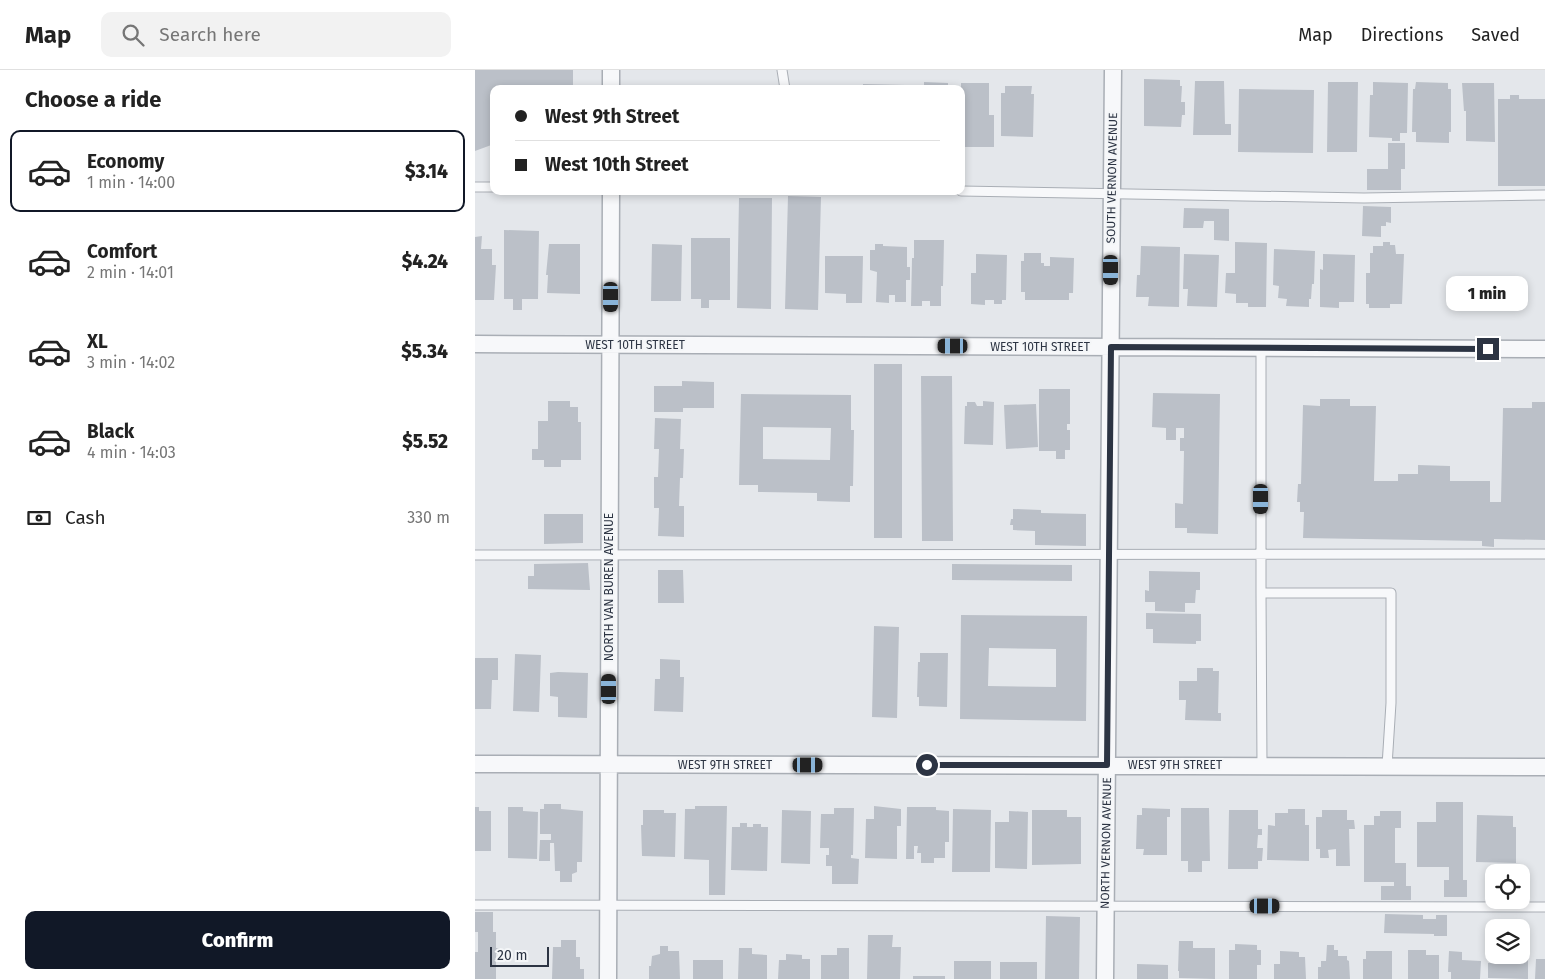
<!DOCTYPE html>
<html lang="en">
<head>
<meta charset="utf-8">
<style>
	:root { --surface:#fff; --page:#f2f2f2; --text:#222; --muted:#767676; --line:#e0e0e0; --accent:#111827 }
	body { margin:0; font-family:"Fira Sans",sans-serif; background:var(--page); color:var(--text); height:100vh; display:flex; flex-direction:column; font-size:19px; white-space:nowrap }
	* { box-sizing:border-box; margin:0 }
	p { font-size:16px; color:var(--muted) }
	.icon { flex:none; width:28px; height:28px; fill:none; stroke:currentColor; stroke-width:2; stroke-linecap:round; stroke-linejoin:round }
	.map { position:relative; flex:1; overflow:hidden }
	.details { display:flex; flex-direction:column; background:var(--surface); width:475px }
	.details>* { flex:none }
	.banner { position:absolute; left:15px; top:15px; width:475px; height:110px; border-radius:10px; box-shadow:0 2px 8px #0003; display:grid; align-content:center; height:110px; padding:0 25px; background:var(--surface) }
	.fabs { position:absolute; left:1010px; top:794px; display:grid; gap:10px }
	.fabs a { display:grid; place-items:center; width:45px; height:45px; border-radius:10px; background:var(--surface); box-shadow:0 2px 8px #0003; font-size:25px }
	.scale { position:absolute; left:15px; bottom:12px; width:59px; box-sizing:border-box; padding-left:5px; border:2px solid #2c3443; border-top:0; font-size:14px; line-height:18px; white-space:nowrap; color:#2c3443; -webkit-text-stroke:4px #f4f6f8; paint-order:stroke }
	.end { position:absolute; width:22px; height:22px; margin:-11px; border:6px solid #2c3443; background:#fff; box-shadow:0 0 0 2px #fff }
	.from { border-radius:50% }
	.bubble { position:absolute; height:35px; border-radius:10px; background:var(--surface); box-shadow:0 2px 8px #0003; font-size:16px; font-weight:800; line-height:35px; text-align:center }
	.car { position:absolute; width:15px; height:30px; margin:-15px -8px; border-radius:6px; box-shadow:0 0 4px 1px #0007; background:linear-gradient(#222 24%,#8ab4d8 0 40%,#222 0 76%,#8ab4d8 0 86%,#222 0) }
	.banner b { display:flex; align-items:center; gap:18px; height:48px; font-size:19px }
	.banner b+b { border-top:1px solid var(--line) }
	.banner i { width:12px; height:12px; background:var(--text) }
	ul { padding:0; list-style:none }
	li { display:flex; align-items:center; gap:15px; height:82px; margin:0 10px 8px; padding:0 15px; border:2px solid transparent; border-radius:10px }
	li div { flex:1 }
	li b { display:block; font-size:19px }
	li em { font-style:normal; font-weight:800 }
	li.current { border-color:var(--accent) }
	li>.icon { width:45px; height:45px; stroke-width:1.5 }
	h2 { padding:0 25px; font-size:22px; line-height:60px }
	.pay { display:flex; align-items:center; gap:12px; height:55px; padding:0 25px; font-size:19px }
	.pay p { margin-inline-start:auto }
	.cta { display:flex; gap:10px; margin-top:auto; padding:10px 25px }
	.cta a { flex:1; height:58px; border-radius:10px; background:var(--accent); color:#fff; font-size:20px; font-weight:800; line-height:58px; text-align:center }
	header { display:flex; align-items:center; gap:30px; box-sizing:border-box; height:70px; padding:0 25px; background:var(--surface); border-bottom:1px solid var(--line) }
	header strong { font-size:24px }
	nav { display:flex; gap:28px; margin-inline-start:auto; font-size:18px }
	.search { width:350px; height:45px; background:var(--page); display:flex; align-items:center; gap:12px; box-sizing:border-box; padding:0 18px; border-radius:10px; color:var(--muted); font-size:19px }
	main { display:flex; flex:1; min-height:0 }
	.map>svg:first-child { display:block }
</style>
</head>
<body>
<header>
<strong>Map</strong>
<div class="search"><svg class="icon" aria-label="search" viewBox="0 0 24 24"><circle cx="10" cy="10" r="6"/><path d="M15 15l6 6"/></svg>Search here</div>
<nav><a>Map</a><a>Directions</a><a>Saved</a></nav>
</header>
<main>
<section class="details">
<h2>Choose a ride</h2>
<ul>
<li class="current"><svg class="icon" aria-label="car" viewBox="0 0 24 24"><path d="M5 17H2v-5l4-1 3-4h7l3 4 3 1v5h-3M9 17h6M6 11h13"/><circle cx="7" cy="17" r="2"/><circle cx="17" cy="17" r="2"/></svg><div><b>Economy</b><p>1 min · 14:00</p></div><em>$3.14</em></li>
<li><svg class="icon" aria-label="car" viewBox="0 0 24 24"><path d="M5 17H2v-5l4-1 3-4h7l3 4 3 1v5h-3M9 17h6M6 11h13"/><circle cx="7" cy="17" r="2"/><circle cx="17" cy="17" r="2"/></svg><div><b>Comfort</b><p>2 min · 14:01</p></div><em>$4.24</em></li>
<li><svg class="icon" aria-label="car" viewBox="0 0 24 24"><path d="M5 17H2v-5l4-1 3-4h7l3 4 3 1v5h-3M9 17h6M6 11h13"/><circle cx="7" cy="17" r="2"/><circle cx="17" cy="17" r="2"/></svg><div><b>XL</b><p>3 min · 14:02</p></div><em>$5.34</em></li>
<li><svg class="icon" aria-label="car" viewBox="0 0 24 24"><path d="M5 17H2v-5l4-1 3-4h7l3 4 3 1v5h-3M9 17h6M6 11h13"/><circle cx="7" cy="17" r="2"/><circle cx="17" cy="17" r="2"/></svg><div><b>Black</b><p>4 min · 14:03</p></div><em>$5.52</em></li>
</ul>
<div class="pay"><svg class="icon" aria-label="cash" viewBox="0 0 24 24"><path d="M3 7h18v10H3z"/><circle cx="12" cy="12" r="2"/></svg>Cash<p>330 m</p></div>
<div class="cta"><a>Confirm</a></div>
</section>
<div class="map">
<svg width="1070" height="909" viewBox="0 0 1070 909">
	<rect width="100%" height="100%" fill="#e4e7eb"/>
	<path fill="#bbc0c8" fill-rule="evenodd" d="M0,0h98v19h-79v55l-19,7z
		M669,9l36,1v6h2l-1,16h4v13h-3l-1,12 -37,-1z
		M720,11h29l1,43h6v11h-38z
		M449,12l24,1v6h-29v-3h5z
		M853,12h30l-1,70h-30z
		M898,12l35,1 -1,50h-7v8h-8v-3l-23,-1 1,-42h3z
		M941,12l32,1v6h3v43h-2v11l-33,-1v-10h-4l1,-43h2z
		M486,13h28v32h5v32h-33z
		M987,13h32l1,59 -29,-1v-30h-2z
		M388,14l42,1v4h-42z
		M530,16h27l-1,8h3l-1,43 -32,-1v-43h4z
		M764,19l75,1 -1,63 -75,-1z
		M1035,25h9v4h26v87h-47v-87h12z
		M913,73h17v26h-4v21h-34v-21h21z
		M313,126l33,1 -3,113 -33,-1z
		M264,128h33l-1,111 -34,-1z
		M888,136l28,1v16l-5,-1v4h-5v11l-19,-1z
		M709,138l45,1v32l-15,-1v-19h-10l-1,7h-20z
		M29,160l35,1 -1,68h-16v11h-9v-11h-9z
		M7,166l-1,13h11v16h4l-2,35h-19v-63z
		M216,168h39v62h-21v8h-8v-9h-10z
		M439,170h30l-1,46h-2v20h-11v-5h-8v5h-11l1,-48h2z
		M760,172l32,1 -1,64h-18v-4h-12v-9l-11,-1 1,-20h9z
		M908,172h7v3h5l1,9h8l-2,50h-12v4h-21v-4h-3v-31h4v-20h3v-7h10z
		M74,174h31v50l-33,-1 1,-18h-2z
		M177,174l30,1 -1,56h-30z
		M400,174h8v2l24,1v20h3v13h-4v22h-11v-7h-6v8l-13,-1 1,-30 -7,-2v-20h5z
		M666,176l39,1 -1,60 -31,-1 1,-9h-13l1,-22h3z
		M799,179l41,2 -1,33h-2l-1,15h-2v8l-23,-1 1,-7 -9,-1 1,-12 -6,-1z
		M549,183h17v10h3v3h6v-9l24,1 -1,35h-4v7h-44v-8h-4v-31h3z
		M501,184l31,1 -1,45h-4v4h-8v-4h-9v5l-14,-1v-31h5z
		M709,184l35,1 -2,52 -30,-1 1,-17h-5z
		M848,184l32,1 -1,47h-15v6l-19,-1v-38l3,1z
		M350,186h38l-1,47h-16v-9l-21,-1z
		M399,294h28v174h-28z
		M446,306h31l1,165h-31z
		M207,311l32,1v26h-31v4h-29v-26h28z
		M564,319h31v35h-3v6h3v20h-5v9h-9v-8h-17z
		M678,323l67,1 -2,140 -31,-1v-5h-12v-25l8,1 1,-53h-4v-13h4v-10h-8v12h-10v-12l-14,-1z
		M266,324l110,1v35h3l-1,56h-3v16l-33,-1v-8l-59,-1v-7h-19zM288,357l68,1 -1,32 -67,-1z
		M845,329h30v7h26l-2,75h24v-7h20v-9l32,1v15h40v21h11l2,-94h29v-6h13v138l-51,-1v8l-12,-1v-5l-179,-3 1,-26h-4v-10h-3l1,-18h3l2,-79 17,1z
		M73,331h22v6h8v15h3v38h-20v7h-17v-7h-12v-11h6v-28h10z
		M508,331l11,1 -1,43 -29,-1 1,-38h2v-4h8l2,4h6z
		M561,334l2,43 -32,2 -2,-44z
		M180,348l26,1 -1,30h4l-1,29h-3l-1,28h5v31l-26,-1 1,-28h-5v-31h4l1,-28h-5z
		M538,439l28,1v3l45,1v32l-51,-1v-14l-22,-1v-5h-3l1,-6h2z
		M69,444h39v29l-39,1z
		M113,493l2,27 -62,-1v-13h6v-12z
		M477,494l120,1v16l-120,-1z
		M183,500h25l1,33h-26z
		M674,501l51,1v18h-4l-1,13h-10v9l-30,-1v-9h-10v-12l4,1z
		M671,543l55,1v27h-5v3l-43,-1v-14h-7z
		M486,545l126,1 -1,105 -126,-2zM514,578l67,1v38l-68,-1z
		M399,556l25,1 -2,91 -25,-1z
		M445,583h28l-1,54 -28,-1v-9h-2l1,-35h2z
		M40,584l26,1 -2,57 -26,-1z
		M0,588h23v22h-6l-1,29h-16z
		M185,589l20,1v17h4l-1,35 -29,-1 1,-32h5z
		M722,598h16v3h6l-1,42h3v8l-36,-1 1,-20h-7v-19h18z
		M83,602l30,1 -1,45 -29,-1v-20l-8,-1v-23z
		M961,732h27v78h4v17h-23v-17h5v-13h-32v-45h19z
		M69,734h17v5l22,2 -1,51h-5v10l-5,2v8h-12v-11h-5l-1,-28h-4v18h-11l1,-21h11v-6h-11v-25h4z
		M220,736h32l-2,89h-16v-35l-25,-1 1,-50h10z
		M399,736l27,3v17h-4v33l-32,-1 1,-39h8z
		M0,737h4v4h12v40h-16z
		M33,737h15v4l15,1 -1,47 -29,-1z
		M432,737h29v3l13,1v31h-4v16h-11v5h-13v-10h-4l1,-7h-4v13h-8z
		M359,738h20l-1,47h-2v3l8,1 -1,25h-26v-18h-6v-11h3v-7h-9l1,-34h13z
		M667,738l28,1v8h-3v38h-24l1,-6h-8l1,-34h5z
		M706,738h28l1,53h-8v11h-14v-11h-7z
		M478,739l38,1 -1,62h-38z
		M813,739h17v16h4v36l-42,-1 1,-35 7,1v-13h13z
		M168,740h21v3h12l-1,44 -33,-1 -1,-31h2z
		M307,740l29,1 -1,53 -29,-1z
		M557,740h35v7h14v47l-49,1z
		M754,740h29v19h4v6h-4l-1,13h6l-1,13h-4v8h-30z
		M847,740h25v10h7l1,9h-6l1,37h-14v-17l-8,1 1,8h-9v-9h-4v-32h6z
		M534,741l19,1 -1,57 -32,-1v-46h14z
		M905,741h21v17h-6v35h11v23h5v14h-30v-14h13v-4h-30v-57h10v-9h6z
		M1002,745l36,1v11h3v36l-40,-1z
		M265,753h7v4h6v-3h8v3h7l-1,44 -36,-1 1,-43h8z
		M0,842h18v20h3v16h4v6h-4v25h-21v-27h3v-20h-3z
		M910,844l38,1v4h13v-4h11v21h-13v-2l-50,-1z
		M571,846l34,1 -1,62h-34z
		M393,865h25l-1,12h9l-1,32h-33z
		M86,870h15v17h4v12h4v10h-32l1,-32h8z
		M704,871h14v7h22v31l-36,-1v-7h-1z
		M760,874l22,1v5h4v15h-4v14h-28v-29h6z
		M852,875h7v5h4v6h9v4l2,1 1,18h-32v-12h3v-6h5z
		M185,876h8v5h11l1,28h-31v-13h2l1,-10 8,-2z
		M264,878h13v6l15,1v24h-29z
		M362,878h12v31h-28v-24h16z
		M933,880h18v5h13v24h-31z
		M805,881l19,1v5h6l1,22h-32v-15h6z
		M891,881h26v28h-29v-20h3z
		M974,881l13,1v8l19,1 -1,18h-29v-7h-3z
		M311,884l16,1v4h8v20h-32l1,-19h7z
		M1037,885h7v3h9v21l-40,-1v-15h15v-5h9z
		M1061,889h9v20h-10z
		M218,890h30v19h-30z
		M479,891h37v18h-37z
		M525,892h37v17h-37z
		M662,894l31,1v14h-31z
		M438,906h32v3h-32z"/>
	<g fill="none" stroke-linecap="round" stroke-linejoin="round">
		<defs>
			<path id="lane" d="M307,0l3,19
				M0,117h19
				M486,121l403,7 181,-3
				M786,278v245
				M0,485l1070,-1
				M787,696l-1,-173h130v110l-4,63
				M0,835l1070,2"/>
			<path id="street" d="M136,0v19
				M0,274l1070,5
				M0,694l1070,3
				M133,909l3,-788
				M630,909l8,-909"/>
		</defs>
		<use href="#lane" stroke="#a9aeb5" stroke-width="11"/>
		<use href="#street" stroke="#a9aeb5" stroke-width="19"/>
		<use href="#lane" stroke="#f7f8fa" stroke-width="9"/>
		<use href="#street" stroke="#f7f8fa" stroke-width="16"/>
	</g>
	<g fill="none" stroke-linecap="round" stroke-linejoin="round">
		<path stroke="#2c3443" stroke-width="6" d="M452,695h180l4,-418 377,2"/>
	</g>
	<g text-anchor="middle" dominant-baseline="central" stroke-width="4" stroke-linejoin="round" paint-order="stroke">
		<g font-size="12" fill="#2c3443" stroke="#f4f6f8">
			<text transform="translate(637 108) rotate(-89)">SOUTH VERNON AVENUE</text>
			<text x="160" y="275">WEST 10TH STREET</text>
			<text x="565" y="277">WEST 10TH STREET</text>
			<text transform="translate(134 517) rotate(-90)">NORTH VAN BUREN AVENUE</text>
			<text x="250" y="695">WEST 9TH STREET</text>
			<text x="700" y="695">WEST 9TH STREET</text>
			<text transform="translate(631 773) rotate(-89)">NORTH VERNON AVENUE</text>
		</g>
	</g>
</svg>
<div class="fabs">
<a><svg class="icon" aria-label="locate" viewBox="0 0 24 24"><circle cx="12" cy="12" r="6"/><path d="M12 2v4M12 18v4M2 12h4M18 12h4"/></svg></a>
<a><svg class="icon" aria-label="layers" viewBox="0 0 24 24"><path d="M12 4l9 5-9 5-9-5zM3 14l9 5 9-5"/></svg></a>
</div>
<div class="scale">20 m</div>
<i class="end from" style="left:452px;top:695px"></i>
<i class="end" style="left:1013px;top:279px"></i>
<div class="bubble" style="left:971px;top:206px;width:82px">1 min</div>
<i class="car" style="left:636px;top:200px;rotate:180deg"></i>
<i class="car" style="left:136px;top:227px;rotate:180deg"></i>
<i class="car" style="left:478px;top:276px;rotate:270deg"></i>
<i class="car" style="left:786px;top:429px;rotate:180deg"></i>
<i class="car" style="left:134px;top:619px;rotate:0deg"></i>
<i class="car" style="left:333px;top:695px;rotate:90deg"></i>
<i class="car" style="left:790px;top:836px;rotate:90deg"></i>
<div class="banner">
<b><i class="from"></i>West 9th Street</b>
<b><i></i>West 10th Street</b>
</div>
</div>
</main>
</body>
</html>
